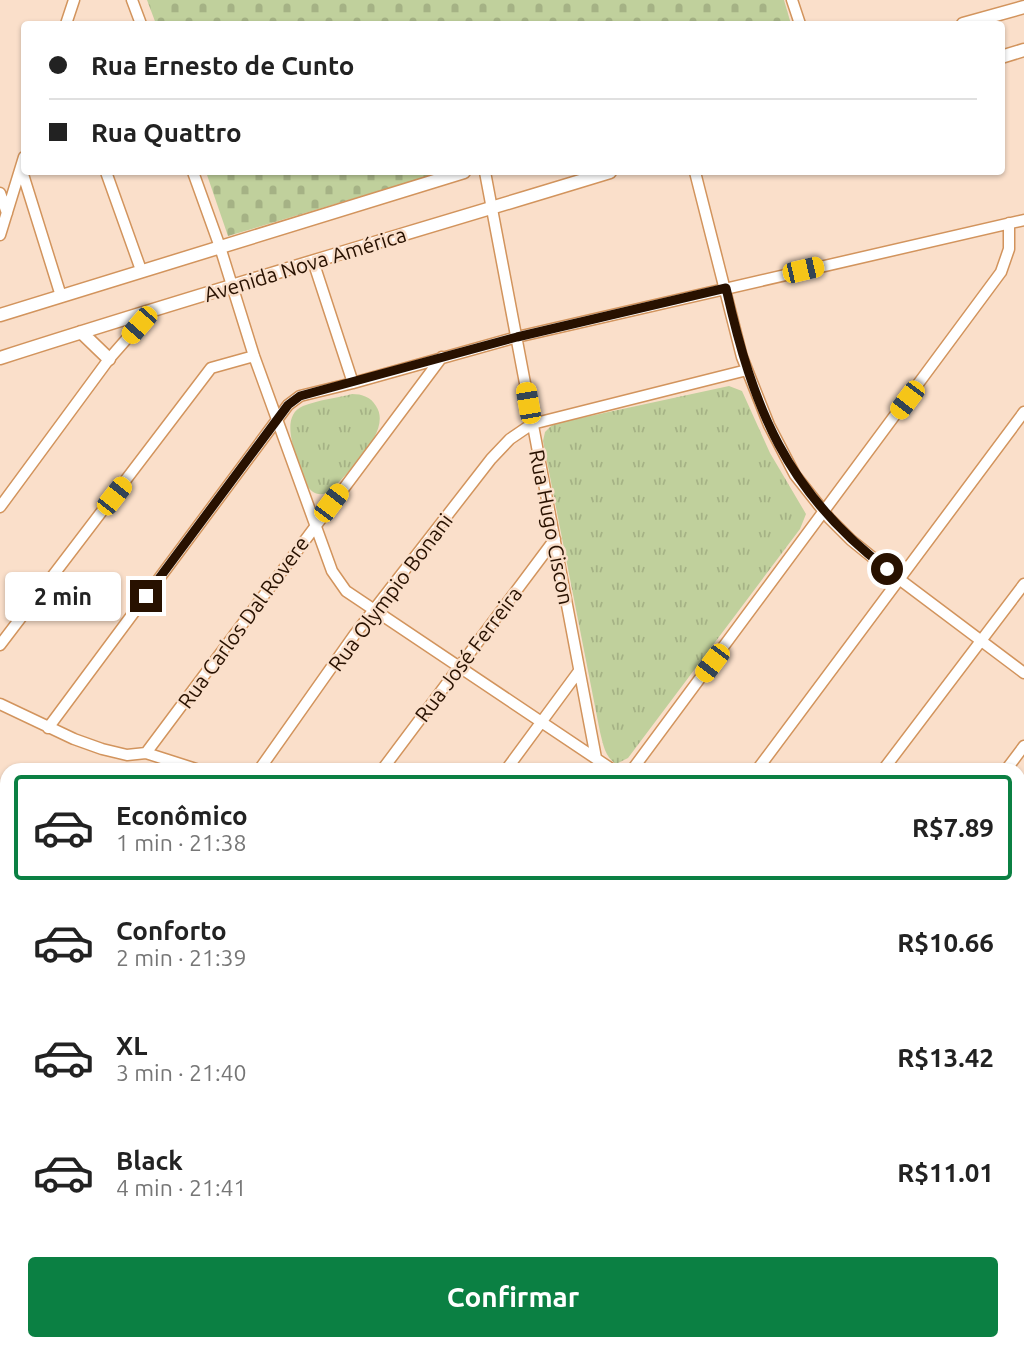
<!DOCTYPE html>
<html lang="pt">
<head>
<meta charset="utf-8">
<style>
	:root { --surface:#fff; --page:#f2f2f2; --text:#222; --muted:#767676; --line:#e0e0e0; --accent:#0b8043 }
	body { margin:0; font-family:Ubuntu,sans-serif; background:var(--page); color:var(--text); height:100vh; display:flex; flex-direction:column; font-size:26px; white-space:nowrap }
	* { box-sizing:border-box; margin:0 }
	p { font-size:23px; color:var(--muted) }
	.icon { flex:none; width:38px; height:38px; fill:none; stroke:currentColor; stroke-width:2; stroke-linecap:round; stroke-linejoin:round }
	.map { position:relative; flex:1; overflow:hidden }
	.sheet { position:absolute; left:0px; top:763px; width:1026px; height:588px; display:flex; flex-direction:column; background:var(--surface); border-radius:21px 21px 0 0; box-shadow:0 2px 5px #0004 }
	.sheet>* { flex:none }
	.guide { position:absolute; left:21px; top:21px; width:984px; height:154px; border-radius:7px; box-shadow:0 2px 5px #0004; display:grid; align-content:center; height:154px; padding:0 28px; background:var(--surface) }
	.end { position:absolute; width:32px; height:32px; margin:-16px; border:9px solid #281100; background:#fff; box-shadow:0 0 0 4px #fff }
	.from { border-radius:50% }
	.bubble { position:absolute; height:49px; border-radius:7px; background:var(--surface); box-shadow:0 2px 5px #0004; font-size:23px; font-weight:700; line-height:49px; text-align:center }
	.car { position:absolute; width:21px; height:42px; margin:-21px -10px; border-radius:9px; box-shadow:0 0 5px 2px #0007; background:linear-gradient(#f5c518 24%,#345 0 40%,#f5c518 0 76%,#345 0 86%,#f5c518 0) }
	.guide b { display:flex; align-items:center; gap:24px; height:66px; font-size:26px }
	.guide b+b { border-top:2px solid var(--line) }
	.guide i { width:18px; height:18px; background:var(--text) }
	ul { padding:12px 0 0; list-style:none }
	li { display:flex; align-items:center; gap:21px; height:105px; margin:0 14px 10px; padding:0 14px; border:4px solid transparent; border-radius:7px }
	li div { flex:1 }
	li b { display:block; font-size:26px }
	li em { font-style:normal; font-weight:700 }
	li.active { border-color:var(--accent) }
	li>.icon { width:63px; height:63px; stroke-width:1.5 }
	.button { display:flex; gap:14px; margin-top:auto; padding:14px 28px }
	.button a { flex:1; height:80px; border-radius:7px; background:var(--accent); color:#fff; font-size:28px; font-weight:700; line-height:80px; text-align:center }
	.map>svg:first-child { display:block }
</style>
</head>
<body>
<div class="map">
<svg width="1024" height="1351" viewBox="0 0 1024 1351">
	<defs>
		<pattern id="grass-tufts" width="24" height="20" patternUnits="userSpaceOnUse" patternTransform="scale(1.75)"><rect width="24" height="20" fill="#c0d09c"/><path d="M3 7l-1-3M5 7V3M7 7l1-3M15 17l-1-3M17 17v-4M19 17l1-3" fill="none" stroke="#a5b285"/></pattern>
		<pattern id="cemetery-stones" width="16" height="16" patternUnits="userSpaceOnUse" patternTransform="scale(1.75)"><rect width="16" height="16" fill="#c0d09c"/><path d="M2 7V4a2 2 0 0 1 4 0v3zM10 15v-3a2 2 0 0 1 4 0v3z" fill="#a5b285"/></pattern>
	</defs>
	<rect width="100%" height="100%" fill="#fadfca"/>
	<path fill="url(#grass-tufts)" d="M729,386l13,5 28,62 36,61 -6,15 -172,229 -12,6c-11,-7 -13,-20 -16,-32l-57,-291 2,-9 8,-8z
		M352,394c10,0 19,3 24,12 17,25 -28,65 -44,84 -9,6 -17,6 -24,-3 -7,-21 -33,-69 -5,-81 15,-6 34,-8 49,-12z
		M1024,1282v66l-2,3h-13l-4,-7h13l1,-60z"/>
	<path fill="url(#cemetery-stones)" d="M147,0h637l7,24h-635z
		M206,172h236l-214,64z"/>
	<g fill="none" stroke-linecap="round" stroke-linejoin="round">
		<path stroke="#50bdac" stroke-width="3.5" d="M0,795l7,3
			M1018,1212l6,2"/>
		<defs>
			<path id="minor" d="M132,0l9,24
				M792,0l8,24
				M66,24l8,-24
				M21,168l40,128
				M106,172l35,98
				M193,172l27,75 34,109 78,215 14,20 267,179
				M485,172l111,586
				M695,172l47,185 27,68 26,50 34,43 22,22 52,42 121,91
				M0,193l7,20
				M0,235l24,-78
				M313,261l40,122
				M0,507l109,-148 43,-49
				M0,645l211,-277 43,-12
				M0,704l74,35 28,10 25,6 19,-2 53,17
				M48,728l240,-323 12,-9 53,-13 164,-46 507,-117
				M146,753l296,-396
				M259,770l96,-136 136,-175 19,-20 22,-15 215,-54
				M382,770l173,-231
				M506,770l73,-99
				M632,770l369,-498 8,-23v-26
				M757,770l267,-358
				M883,770l141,-186
				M1006,770l18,-24
				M1018,923l6,-8
				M1018,1067l6,-3
				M1018,1087l6,9
				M1018,1127l6,2
				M696,1344l1,7
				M798,1344l1,7
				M901,1344l1,7
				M1000,1344l1,7
				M406,1351l3,-7"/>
			<path id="tertiary" d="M963,24l61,-17
				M1001,57l23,-7
				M0,315l464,-143
				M81,332l28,27
				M0,358c202,-65 407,-124 610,-186"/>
		</defs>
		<use href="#minor" stroke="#d2945d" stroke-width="13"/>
		<use href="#tertiary" stroke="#d2945d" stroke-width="15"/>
		<use href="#minor" stroke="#fff" stroke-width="10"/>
		<use href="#tertiary" stroke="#fff" stroke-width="12"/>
	</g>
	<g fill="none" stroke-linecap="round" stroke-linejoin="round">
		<path stroke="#281100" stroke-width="9" d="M146,596l142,-191 12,-9 217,-59 209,-49c27,120 60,204 161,281"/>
	</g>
	<g text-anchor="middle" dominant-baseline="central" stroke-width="5" stroke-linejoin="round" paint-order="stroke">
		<g font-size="21" fill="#281100" stroke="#fadfca">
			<text transform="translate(305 264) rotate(-17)">Avenida Nova América</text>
			<text transform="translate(552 527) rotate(79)">Rua Hugo Ciscon</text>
			<text transform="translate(390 592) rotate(-53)">Rua Olympio Bonani</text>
			<text transform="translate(243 622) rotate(-54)">Rua Carlos Dal Rovere</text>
			<text transform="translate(468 654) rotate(-53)">Rua José Ferreira</text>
		</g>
	</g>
</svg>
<i class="end from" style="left:887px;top:569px"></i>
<i class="end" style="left:146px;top:596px"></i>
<div class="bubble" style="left:5px;top:572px;width:116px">2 min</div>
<i class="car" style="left:803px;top:270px;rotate:77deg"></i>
<i class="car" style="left:139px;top:325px;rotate:221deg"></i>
<i class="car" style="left:907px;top:400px;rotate:217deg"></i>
<i class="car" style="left:528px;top:403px;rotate:350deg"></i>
<i class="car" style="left:114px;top:496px;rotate:38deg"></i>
<i class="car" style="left:331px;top:503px;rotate:37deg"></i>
<i class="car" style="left:712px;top:663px;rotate:217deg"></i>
<div class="guide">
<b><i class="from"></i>Rua Ernesto de Cunto</b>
<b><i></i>Rua Quattro</b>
</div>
<section class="sheet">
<ul>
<li class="active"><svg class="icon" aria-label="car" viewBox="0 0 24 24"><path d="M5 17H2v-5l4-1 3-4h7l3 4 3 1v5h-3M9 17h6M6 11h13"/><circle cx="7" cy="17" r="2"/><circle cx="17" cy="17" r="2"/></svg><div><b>Econômico</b><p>1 min · 21:38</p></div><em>R$7.89</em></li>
<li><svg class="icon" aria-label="car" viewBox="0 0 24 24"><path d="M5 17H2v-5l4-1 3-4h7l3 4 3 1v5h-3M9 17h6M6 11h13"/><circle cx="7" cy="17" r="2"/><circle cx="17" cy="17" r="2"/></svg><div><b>Conforto</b><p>2 min · 21:39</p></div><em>R$10.66</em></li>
<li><svg class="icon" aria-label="car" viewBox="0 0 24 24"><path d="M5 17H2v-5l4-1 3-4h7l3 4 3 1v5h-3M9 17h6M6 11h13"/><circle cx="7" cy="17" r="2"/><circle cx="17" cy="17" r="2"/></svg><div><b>XL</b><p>3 min · 21:40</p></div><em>R$13.42</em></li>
<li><svg class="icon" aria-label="car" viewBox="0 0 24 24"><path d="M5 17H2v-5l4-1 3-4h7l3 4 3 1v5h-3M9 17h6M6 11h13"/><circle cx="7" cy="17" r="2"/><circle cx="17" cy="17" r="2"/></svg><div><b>Black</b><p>4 min · 21:41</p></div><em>R$11.01</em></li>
</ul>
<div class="button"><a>Confirmar</a></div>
</section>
</div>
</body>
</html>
